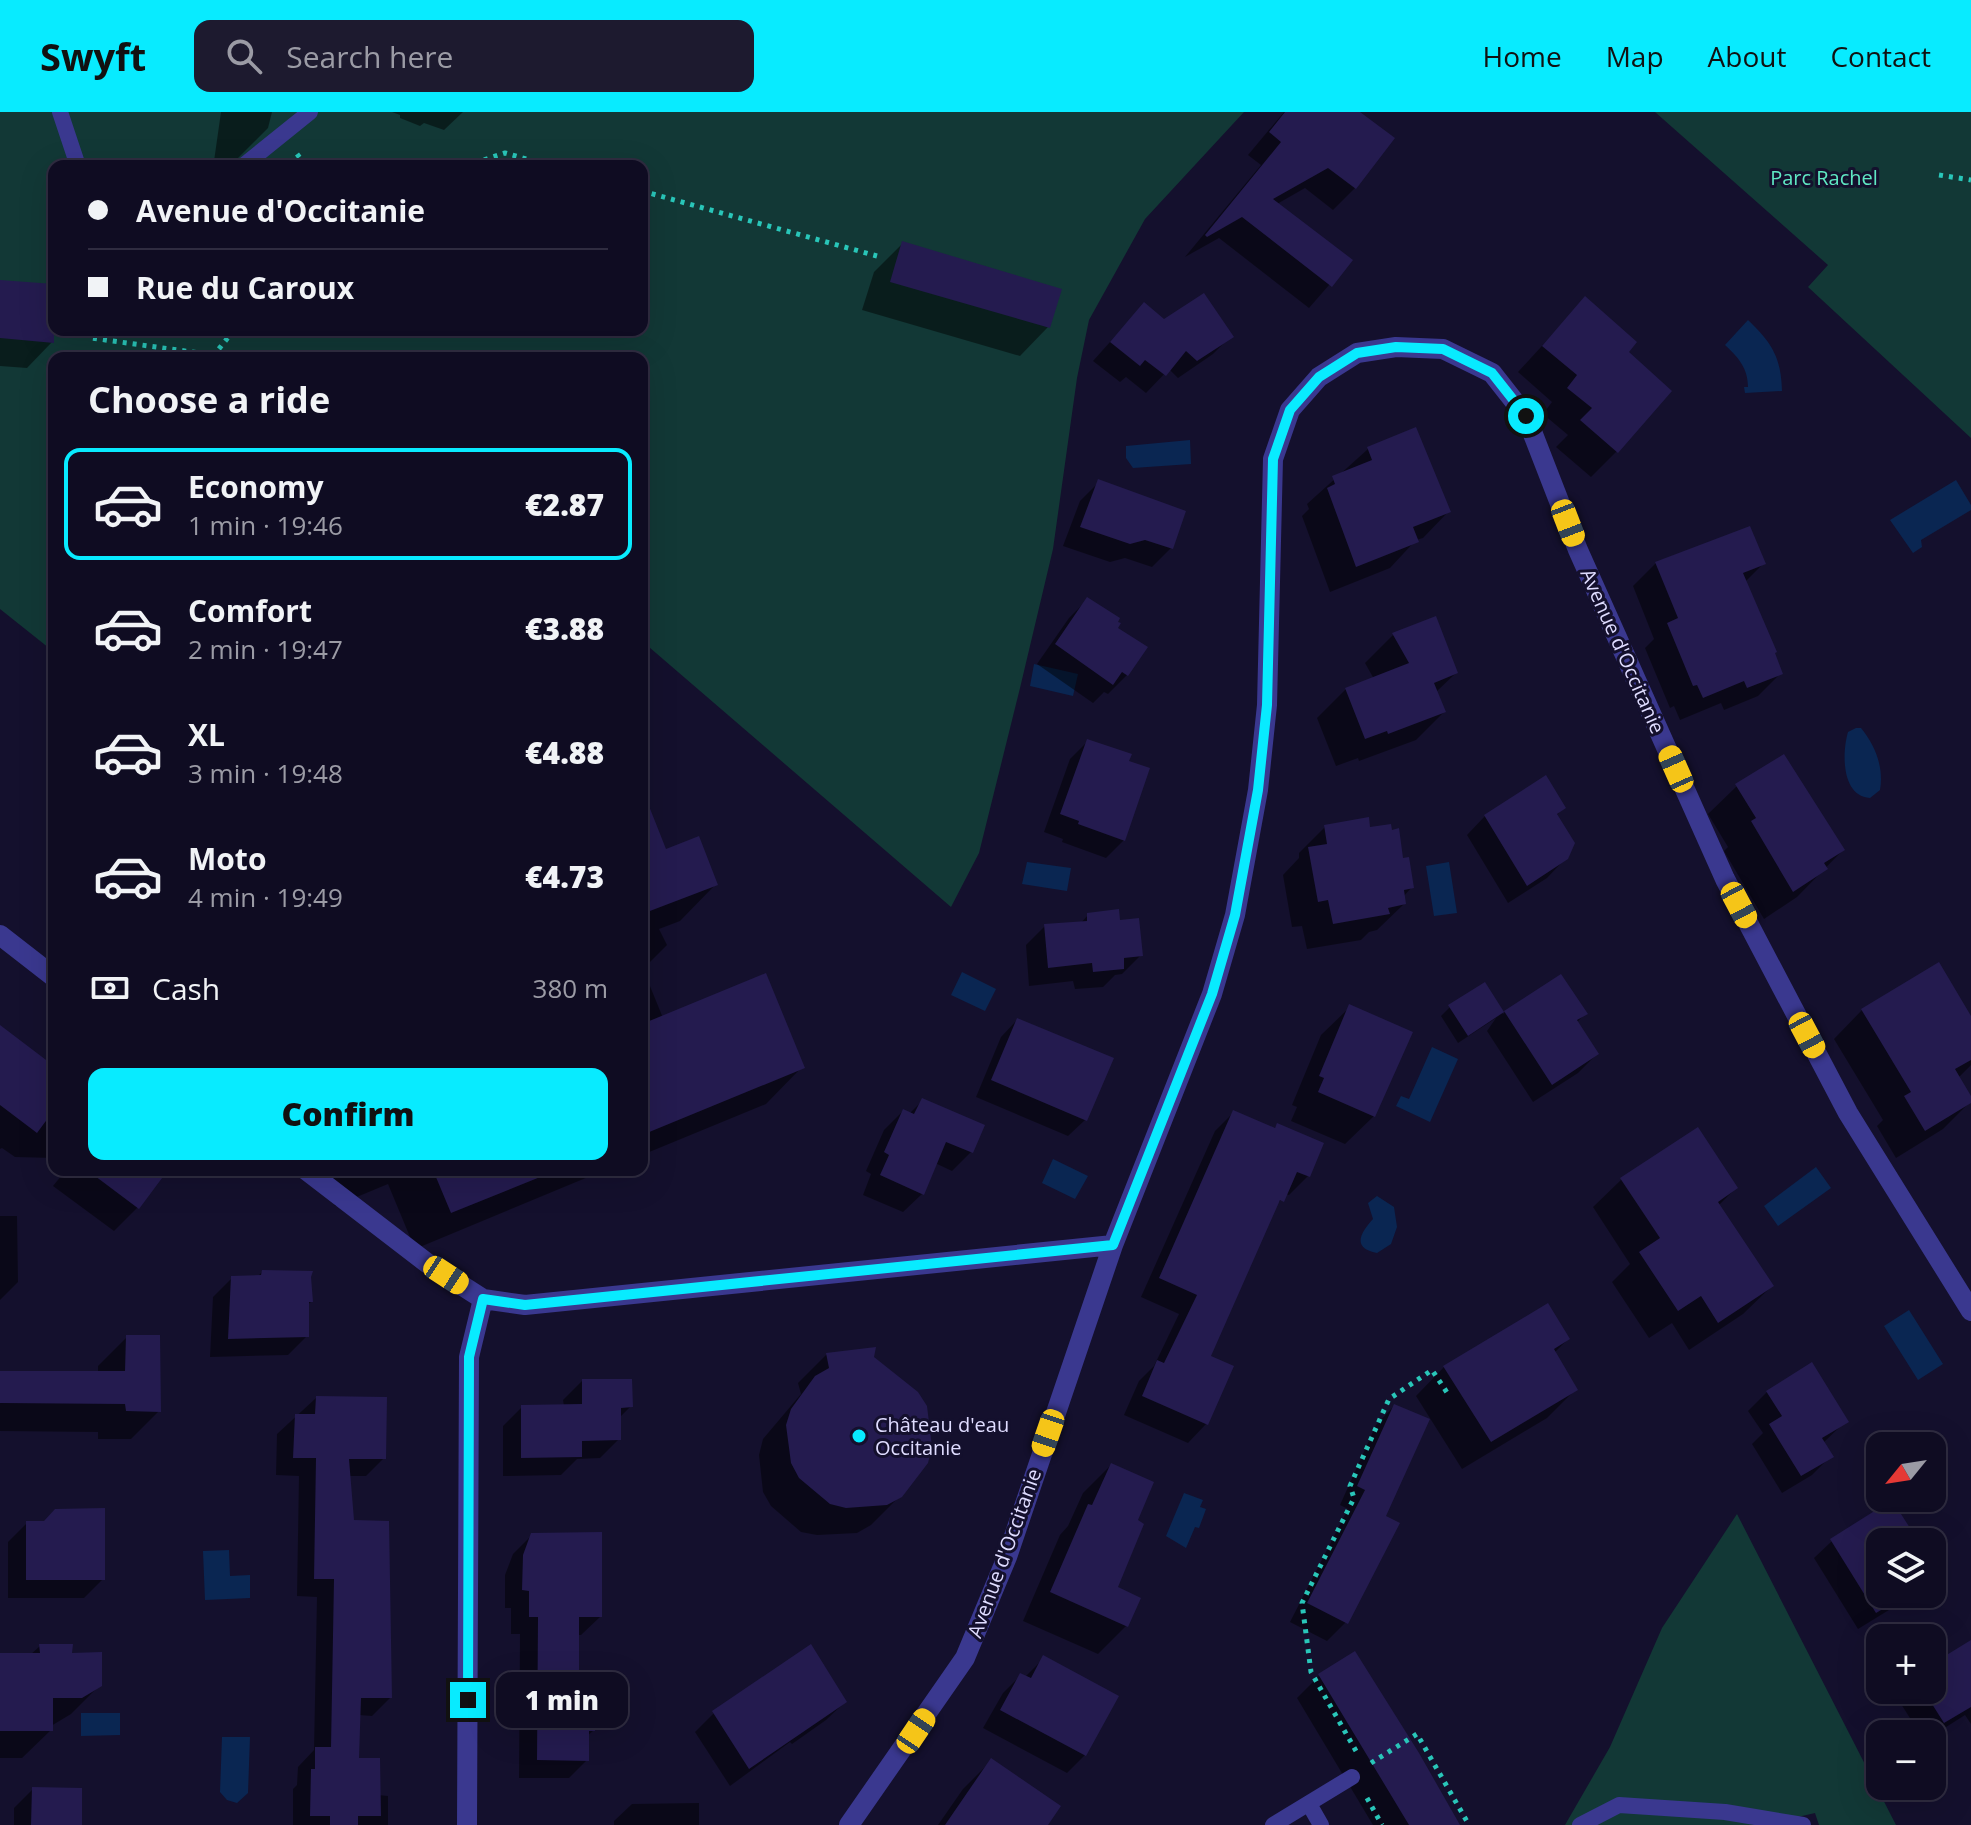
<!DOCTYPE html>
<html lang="en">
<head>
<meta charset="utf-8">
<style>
	:root { --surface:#0f0c22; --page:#1d1a2f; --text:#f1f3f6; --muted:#9b9ba5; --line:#2f2c40; --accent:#08ebff }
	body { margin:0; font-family:"Open Sans",sans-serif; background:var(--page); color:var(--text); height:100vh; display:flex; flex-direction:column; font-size:30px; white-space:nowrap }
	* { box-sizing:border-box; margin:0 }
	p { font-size:26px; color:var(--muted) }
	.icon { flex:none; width:44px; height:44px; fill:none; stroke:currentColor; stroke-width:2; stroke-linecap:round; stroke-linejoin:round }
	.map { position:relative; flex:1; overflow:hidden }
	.side { position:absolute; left:48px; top:240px; width:600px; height:824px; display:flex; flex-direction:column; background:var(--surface); border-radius:16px; box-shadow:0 8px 32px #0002,0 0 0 2px var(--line) }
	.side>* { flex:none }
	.hud { position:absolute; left:48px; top:48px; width:600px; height:176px; border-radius:16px; box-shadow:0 8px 32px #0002,0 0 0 2px var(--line); display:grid; align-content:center; height:176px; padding:0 40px; background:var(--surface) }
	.needle { width:52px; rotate:240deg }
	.buttons { position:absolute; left:1866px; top:1320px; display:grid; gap:16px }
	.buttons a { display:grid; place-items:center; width:80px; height:80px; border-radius:16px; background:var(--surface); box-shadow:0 8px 32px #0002,0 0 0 2px var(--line); font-size:40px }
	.end { position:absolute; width:36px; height:36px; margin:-18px; border:10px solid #08ebff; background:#111; box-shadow:0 0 0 4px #111 }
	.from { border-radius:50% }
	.bubble { position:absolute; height:56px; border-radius:16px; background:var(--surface); box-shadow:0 8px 32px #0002,0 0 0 2px var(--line); font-size:26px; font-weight:800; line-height:56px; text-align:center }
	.car { position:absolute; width:24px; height:48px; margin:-24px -12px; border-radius:10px; box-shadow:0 0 6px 2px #0007; background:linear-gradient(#f5c518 24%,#345 0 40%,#f5c518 0 76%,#345 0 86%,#f5c518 0) }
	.hud b { display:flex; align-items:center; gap:28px; height:76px; font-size:30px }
	.hud b+b { border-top:2px solid var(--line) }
	.hud i { width:20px; height:20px; background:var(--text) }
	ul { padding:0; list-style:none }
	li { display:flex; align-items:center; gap:24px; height:112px; margin:0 16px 12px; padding:0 24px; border:4px solid transparent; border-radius:16px }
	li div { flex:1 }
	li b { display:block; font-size:30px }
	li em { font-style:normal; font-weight:800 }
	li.selected { border-color:var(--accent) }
	li>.icon { width:72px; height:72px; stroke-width:1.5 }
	h2 { padding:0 40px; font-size:36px; line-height:96px }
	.pay { display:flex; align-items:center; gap:20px; height:88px; padding:0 40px; font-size:30px }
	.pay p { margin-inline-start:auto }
	.cta { display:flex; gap:16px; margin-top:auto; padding:16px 40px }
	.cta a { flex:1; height:92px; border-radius:16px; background:var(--accent); color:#111; font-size:32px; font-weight:800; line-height:92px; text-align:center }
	header { display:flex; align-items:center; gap:48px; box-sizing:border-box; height:112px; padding:0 40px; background:var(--accent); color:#111 }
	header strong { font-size:38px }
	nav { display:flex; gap:44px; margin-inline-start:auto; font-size:28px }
	.search { width:560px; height:72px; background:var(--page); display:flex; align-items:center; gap:20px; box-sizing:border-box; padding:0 28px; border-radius:16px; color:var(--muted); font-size:30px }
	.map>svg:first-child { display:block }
</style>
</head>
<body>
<header>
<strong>Swyft</strong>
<div class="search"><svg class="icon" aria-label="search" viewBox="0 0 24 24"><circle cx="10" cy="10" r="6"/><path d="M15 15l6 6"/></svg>Search here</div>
<nav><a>Home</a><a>Map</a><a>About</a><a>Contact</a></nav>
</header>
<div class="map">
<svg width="1971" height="1713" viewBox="0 0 1971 1713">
	<rect width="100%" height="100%" fill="#14102d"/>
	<path fill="#123836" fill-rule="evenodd" d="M0,0h1244l-99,107 -56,101 -12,58 -24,171 -33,139 -41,165 -28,54 -309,-266v-283h-588v294l-54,-43zM54,54h588v164h-588z
		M1655,0h316v326l-163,-151 20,-22z
		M1737,1402l159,311h-77l-4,-12 -53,12h-197l45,-78 52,-119z"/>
	<path fill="#0a2652" d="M1748,208c24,23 33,37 34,71l-37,2 -1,-6h4c0,-19 -10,-30 -23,-42z
		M1190,328l1,24 -58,4 -7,-10v-12z
		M1956,368l15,25v5l-50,30 1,7 -9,6 -23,-33z
		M1034,552l44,10 -5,22 -43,-10z
		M1856,616h5c14,17 23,39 19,62l-10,8c-29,-2 -28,-46 -22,-66z
		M1027,750l44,6 -4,23 -45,-7z
		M1449,750l8,51 -23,3 -8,-50z
		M962,860l34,17 -11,22 -34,-16z
		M1432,935l26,12 -28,63 -34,-16 5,-10 8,3z
		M1053,1047l35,17 -13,23 -33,-16z
		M1816,1055l15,21 -53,38 -14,-20z
		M1377,1084l17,11 3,20 -6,17 -14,9c-27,-5 -15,-22 -4,-34l-5,-16z
		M1909,1198l34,54 -25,16 -34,-54z
		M1184,1381l19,7 -3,7 6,2 -7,19 -4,-1 -9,21 -20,-12z
		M229,1438l1,26 20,-1v23l-45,2 -2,-49z
		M81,1601h39v22l-39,1z
		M222,1625h28l-2,56 -11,10 -10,-3 -7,-8z"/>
	<path fill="#0007" d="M221,0h51l-4,16 -36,36 -18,-3z
		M392,0h71l-19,18 -20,-7 -4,3 -20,-8v-3z
		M1284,0h73l-2,76 -22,22 -28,-22 -28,16 73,57 -41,47 -90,-70 -34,19 76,-92 -13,-10z
		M903,131l145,84 -28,29 -158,-46 12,-38z
		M0,170l54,4 -2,56 -25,26 -27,-2z
		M1585,187l41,53 -9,99 -26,26 -35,-30 12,-12 -25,-21 9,-12 -34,-30z
		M1144,192l20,17 67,15 -18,18 -35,24 -9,-9 -23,24 -20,-16 -6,5 -27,-21z
		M1368,337l81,62 -26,27 -7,2 -26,28 -60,24 -28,-76 7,-7 -2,-5z
		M1099,370l72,66 -19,19 -27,-9 -15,4 -47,-16 17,-45z
		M1656,451l107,1 -18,18 36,91 -23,23 -34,14 -3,-7 -41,17 -6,-14 -4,2 -25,-60 9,-9 -21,-53z
		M1088,487l27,30 12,46 -19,19 -4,-2 -11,11 -56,-39 32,-46z
		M1393,523l63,38 -20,19 8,20 -28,28 -57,21 -1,-3 -22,8 -19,-48 29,-29 28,-10 -9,-16z
		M1088,629l36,99 -18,18 -44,-16 1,-3 -19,-7 26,-73z
		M1737,674l106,64 -46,47 -33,22 -40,-68 4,-4 -20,-33z
		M642,683l23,56 51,33 -36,37 -21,8 8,16 -24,24 20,49 139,49 -36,37 -124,51z
		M1563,696l-7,8 10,42 -19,20 -39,25 -41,-68 18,-19z
		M1325,715l77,33 10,27 -9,10 1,7 -27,26 -8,2 -8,8 -54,9 -5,-23 -10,1 -9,-52 16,-17v-5z
		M1088,803l30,7 23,33 -19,19 -7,1 -12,12 -28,2 -2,-8 -44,5 -3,-41 19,-19 35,-2z
		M1485,873l18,29 2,-2 80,2 -9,9 21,31 -19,19 -45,29 -46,-71 9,-13 -38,25 -17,-27 9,-9z
		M1350,895l24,109 -29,28 -54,-23 6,-14 -5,-2 29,-70z
		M1862,898l109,10v45l-13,13 13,23 -28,28 -47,29 -19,-32 6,-6 -49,-81z
		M1017,908l68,100 -17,16 -92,-39 25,-60z
		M0,916l54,42v88l-39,-1 -13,-9 -2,1z
		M922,989l49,51 -19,19 -17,-8 -13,31 -19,18 -40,-17 8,-21 -5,-3 18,-41 19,-19 6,3z
		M1234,1000l39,18 4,-5 31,51 -19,19 -4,-1 -12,16 -65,147 -2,67 -18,19 -64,-28 15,-34 15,-15 25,-52 -38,-17 74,-166z
		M66,1058h100l-29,38 -23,23 -61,-45z
		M338,1058h267l-190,79 -27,-65 -53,22 -9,-23z
		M1622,1067l114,9 -17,17 53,81 -29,28 -54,36 -17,-27 -23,15 -37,-56 18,-18 -37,-57z
		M0,1104h17l1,66 -18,18z
		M262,1160l49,30 -4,3v31l-19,19 -78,2 3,-60 19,-19 25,-1z
		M127,1225l32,74 -28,28h-33v-7l-98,-1v-58h98v-7z
		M1568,1227l-14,14 21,37 -28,28 -85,51 -46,-73 28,-29z
		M826,1243l46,2 28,139 -29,29 -14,8 -40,2 -16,-3 -30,-26 -8,-14 -4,-37 4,-16 38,-45 -3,-11z
		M582,1269l49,25 -12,12v21l-19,19 -23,1 -16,16 -58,1v-50l19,-19 42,-1 -1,-6z
		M1767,1280l79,29 -23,22 8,13 -19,19 -30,18 -30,-49 11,-11 -15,-22z
		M316,1286l68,60 -18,18h-18l5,46 37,176 -18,18 -13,-1 -2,45 21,35 10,1v29h-95v-36l4,-4 1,-18 16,-17 3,-153 -20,-1 2,-120 -23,-1 1,-41z
		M1394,1294l-48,216 -19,19 -37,-19 58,-113 -8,-4 36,-80z
		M1111,1353l25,56 -21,67 11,38 -28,28 -75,-33 37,-86 8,-9 15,-33z
		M27,1411l76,56 -19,19h-76v-56z
		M532,1423l68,82 -19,18h-4v43l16,53 -6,5v24l-18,18h-50l1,-144h-9v-26h-6v-33l8,-21z
		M1832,1429l85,1h-37v52h35l-57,35 -44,-71z
		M1971,1530v82l-6,-9 -33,21v-2h-12l-24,-38 6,-6h30v-24z
		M40,1534l30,9 30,30 -29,29 -20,12v4l-29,28h-22v-103h30z
		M1044,1546l41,97 -18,18 -84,-45 20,-35 18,-18 4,2z
		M1320,1563l136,150h-83l-76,-127z
		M845,1590l-19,18 -34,24 -2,-2 -60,44 -35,-54 19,-19z
		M991,1649l55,64h-108l25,-36z
		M33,1677l47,36h-66v-17z
		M699,1691v22h-85v-4l18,-17z"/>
	<path fill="#241b4f" d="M1285,0h75l35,26 -39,51 -28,-21 -55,31 80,61 -21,27 -90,-70 -35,20 -2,-2 76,-93 -12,-10z
		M902,129l160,48 -12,39 -160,-46z
		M0,168l54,4v59l-54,-5z
		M1204,181l30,44 -37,24 -11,-10 -20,25 -21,-16 -5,6 -30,-24 34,-40 20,17z
		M1585,184l52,46 -8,10 43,39 -54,62 -38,-33 12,-12 -25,-20 10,-13 -35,-29z
		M1416,315l35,85 -38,15 6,15 -63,25 -29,-79 8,-4 -3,-8 40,-16 -5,-13z
		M1098,367l88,32 -13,38 -28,-9 -15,4 -50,-17z
		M1750,414l16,38 -23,9 34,79 -2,1 8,21 -36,14 -3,-7 -41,17 -6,-13 -4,1 -26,-63 11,-5 -23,-56z
		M1087,485l33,21 -2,4 3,1 -3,5 30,19 -20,29 -6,-4 -9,13 -58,-41z
		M1436,504l22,57 -24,10 12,29 -58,22 -1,-3 -22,8 -20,-51 64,-25 -17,-30z
		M1087,627l45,15 -3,7 21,7 -25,73 -47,-17 1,-3 -19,-7z
		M1784,642l61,96 -21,13 4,6 -35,23 -42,-71 5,-3 -21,-34z
		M1546,663l20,33 -9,6 18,29 -7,16 -41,27 -43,-71z
		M643,679l23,58 33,-13 19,49 -76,29z
		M1369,705l1,10 21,-3 1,6 7,-2 4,30 6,-1 5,31 -10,2 2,14 -18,4 2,6 -57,10 -5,-24 -10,2 -10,-55 19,-3 -3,-19z
		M1119,797l1,11 19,-2 4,38 -19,2v11l-31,3 -1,-9 -44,5 -4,-44 43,-3v-8z
		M1939,850l32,54v44l-16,9 16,27v7l-46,28 -21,-35 7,-4 -50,-83z
		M766,861l39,95 -163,67v-111z
		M1561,862l27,40 -11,6 22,34 -47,31 -48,-74z
		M1485,870l19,30 -36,24 -20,-31z
		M1349,892l64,28 -38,85 -57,-25 6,-14 -5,-2z
		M1017,906l97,40 -27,63 -96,-41z
		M0,913l54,41v44l-17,23 -37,-28z
		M922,986l63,27 -12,28 -27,-11 -22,53 -44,-20 9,-20 -5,-3 19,-43 11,5z
		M1233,998l42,18 2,-5 47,20 -14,34 -13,-5 -13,30 -4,-2 -69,156 23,10 -26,59 -66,-29 15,-36 7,3 33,-68 -38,-17z
		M1698,1015l40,61 -20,14 56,84 -56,37 -17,-27 -23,15 -39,-59 21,-14 -40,-60z
		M87,1058h81l-29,39z
		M433,1058h122v1l-104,42z
		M262,1158l51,1 -2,6 2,25h-4v35l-81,2 3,-63 30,-1z
		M1548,1191l22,36 -16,10 24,41 -87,52 -48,-76z
		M126,1223h34l1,77 -35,-1 -1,-7 -125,-1v-32h125z
		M876,1235l-2,10 44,35 9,14 5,41 -4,16 -26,34 -15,8 -41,3 -16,-4 -31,-26 -8,-15 -5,-38 5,-16 24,-33 14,-8 -3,-15z
		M1812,1250l37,60 -27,16 12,19 -33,19 -32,-52 13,-8 -16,-25z
		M582,1267h50l1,28 -12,1v32l-39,1v16l-61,1v-53l61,-1z
		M316,1284l71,1 -1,62h-37l5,61 35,1 3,177h-31l-2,60h21l1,58h-23v9h-28v-9h-20l1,-47h4v-22h16l3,-168h-20l2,-121h-23l2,-44h20z
		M1394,1292l36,15 -44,97 14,7 -52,101 -41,-21 58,-113 -8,-4z
		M1111,1351l43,19 -16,38 6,4 -26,63 23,11 -13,29 -78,-35 38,-88 4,1z
		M1892,1388l27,42h-39v52h28l-32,19 -46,-74z
		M105,1396v72h-79v-59h18l11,-12z
		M602,1420v85h-23v59h15l1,55h-6v30l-52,-1 1,-143h-9v-26l-7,-1 1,-35 8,-22z
		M1971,1528v67l-27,16 -12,-19v-40z
		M39,1532h34l-1,9 30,-1v34l-20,12h-29v33h-53v-78h40z
		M811,1532l36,58 -98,67 -37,-58z
		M1355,1539l64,102 41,72h-51l-91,-151z
		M1043,1543l76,41 -33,60 -86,-46 20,-37 11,5z
		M991,1646l70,48 -13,19h-103z
		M32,1675l50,1v37h-51z"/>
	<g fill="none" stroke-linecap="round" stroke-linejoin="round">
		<path stroke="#29c6b9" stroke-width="5" stroke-dasharray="4 6" stroke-linecap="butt" d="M297,42l9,12
			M465,54l40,-13 46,13
			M1939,63l32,5
			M642,79l235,65
			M91,218v8l123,17 20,-25
			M1356,1639l-45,-79 -9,-69 52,-105 -4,-12 39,-87 43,-29 16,24
			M1371,1651l46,-29 52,91
			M1367,1686l15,27"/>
		<path stroke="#3a388f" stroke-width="16" d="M60,0l18,54
			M243,54l67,-54
			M1309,1692l12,21
			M1273,1713l79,-48
			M1580,1713l39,-20 106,7 78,13"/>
		<path stroke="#3a388f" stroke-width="20" d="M0,823l54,42
			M306,1058l121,93 56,36 42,6 588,-60
			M467,1713l2,-468 14,-58
			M849,1713l116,-167 42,-101 106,-312 99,-251 23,-79 23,-125 9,-85 6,-246 17,-49 29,-33 38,-24 39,-6 47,2 49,24 34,43 52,134 147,329 123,234 123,198"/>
	</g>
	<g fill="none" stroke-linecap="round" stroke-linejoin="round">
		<path stroke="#08ebff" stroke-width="10" d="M468,1588l1,-343 14,-58 42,6 588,-60 99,-251 23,-79 23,-125 9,-85 6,-246 17,-49 29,-33 38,-24 39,-6 47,2 49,24 34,43"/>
	</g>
	<circle fill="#08ebff" stroke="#14102d" stroke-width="3" cx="859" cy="1324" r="8"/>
	<g text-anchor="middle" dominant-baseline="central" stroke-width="6" stroke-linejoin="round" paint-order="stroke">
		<g font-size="20" fill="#5fe8c3" stroke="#14102d">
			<text x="1824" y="65">Parc Rachel</text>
		</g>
		<g font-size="20" fill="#dfdcff" stroke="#14102d">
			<text transform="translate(1623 539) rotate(66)">Avenue d'Occitanie</text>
			<text transform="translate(1004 1441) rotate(-70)">Avenue d'Occitanie</text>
		</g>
		<g font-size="20" fill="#dfdcff" stroke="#14102d" text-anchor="start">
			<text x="875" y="1312">Château d'eau<tspan x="875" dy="23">Occitanie</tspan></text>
		</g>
	</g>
</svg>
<div class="buttons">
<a><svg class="needle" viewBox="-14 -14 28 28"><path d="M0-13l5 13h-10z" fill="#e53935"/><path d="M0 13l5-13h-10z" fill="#9b9ba5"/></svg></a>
<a><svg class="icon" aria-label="layers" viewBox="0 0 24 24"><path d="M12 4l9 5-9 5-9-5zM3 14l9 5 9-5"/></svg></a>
<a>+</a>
<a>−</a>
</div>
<i class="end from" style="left:1526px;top:304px"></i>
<i class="end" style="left:468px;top:1588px"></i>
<div class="bubble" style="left:496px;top:1560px;width:132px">1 min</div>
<i class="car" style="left:1568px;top:411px;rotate:159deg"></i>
<i class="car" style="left:1676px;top:657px;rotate:336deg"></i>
<i class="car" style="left:1739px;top:793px;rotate:152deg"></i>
<i class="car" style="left:1807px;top:923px;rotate:152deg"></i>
<i class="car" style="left:446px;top:1163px;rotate:123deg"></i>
<i class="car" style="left:1048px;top:1321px;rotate:199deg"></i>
<i class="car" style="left:916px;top:1619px;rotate:34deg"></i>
<div class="hud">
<b><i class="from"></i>Avenue d'Occitanie</b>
<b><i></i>Rue du Caroux</b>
</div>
<section class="side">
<h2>Choose a ride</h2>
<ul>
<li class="selected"><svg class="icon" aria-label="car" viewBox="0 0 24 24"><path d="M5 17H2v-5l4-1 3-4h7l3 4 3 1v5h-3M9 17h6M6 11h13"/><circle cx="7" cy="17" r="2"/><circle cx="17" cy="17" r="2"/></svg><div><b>Economy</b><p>1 min · 19:46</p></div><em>€2.87</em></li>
<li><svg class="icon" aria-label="car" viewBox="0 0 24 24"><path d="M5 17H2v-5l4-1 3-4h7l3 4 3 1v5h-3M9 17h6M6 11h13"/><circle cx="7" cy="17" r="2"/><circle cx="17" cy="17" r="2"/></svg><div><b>Comfort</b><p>2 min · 19:47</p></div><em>€3.88</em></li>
<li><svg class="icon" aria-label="car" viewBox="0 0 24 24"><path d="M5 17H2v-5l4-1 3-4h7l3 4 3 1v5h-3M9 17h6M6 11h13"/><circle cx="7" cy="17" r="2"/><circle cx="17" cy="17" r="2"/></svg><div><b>XL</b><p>3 min · 19:48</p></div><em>€4.88</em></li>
<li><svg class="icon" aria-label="car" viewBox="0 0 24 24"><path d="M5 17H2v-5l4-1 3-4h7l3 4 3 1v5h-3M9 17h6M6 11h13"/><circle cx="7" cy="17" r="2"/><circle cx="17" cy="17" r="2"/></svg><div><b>Moto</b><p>4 min · 19:49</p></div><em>€4.73</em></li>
</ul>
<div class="pay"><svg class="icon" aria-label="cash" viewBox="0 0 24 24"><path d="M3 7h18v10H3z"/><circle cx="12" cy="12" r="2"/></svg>Cash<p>380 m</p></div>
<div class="cta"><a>Confirm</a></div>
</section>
</div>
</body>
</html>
